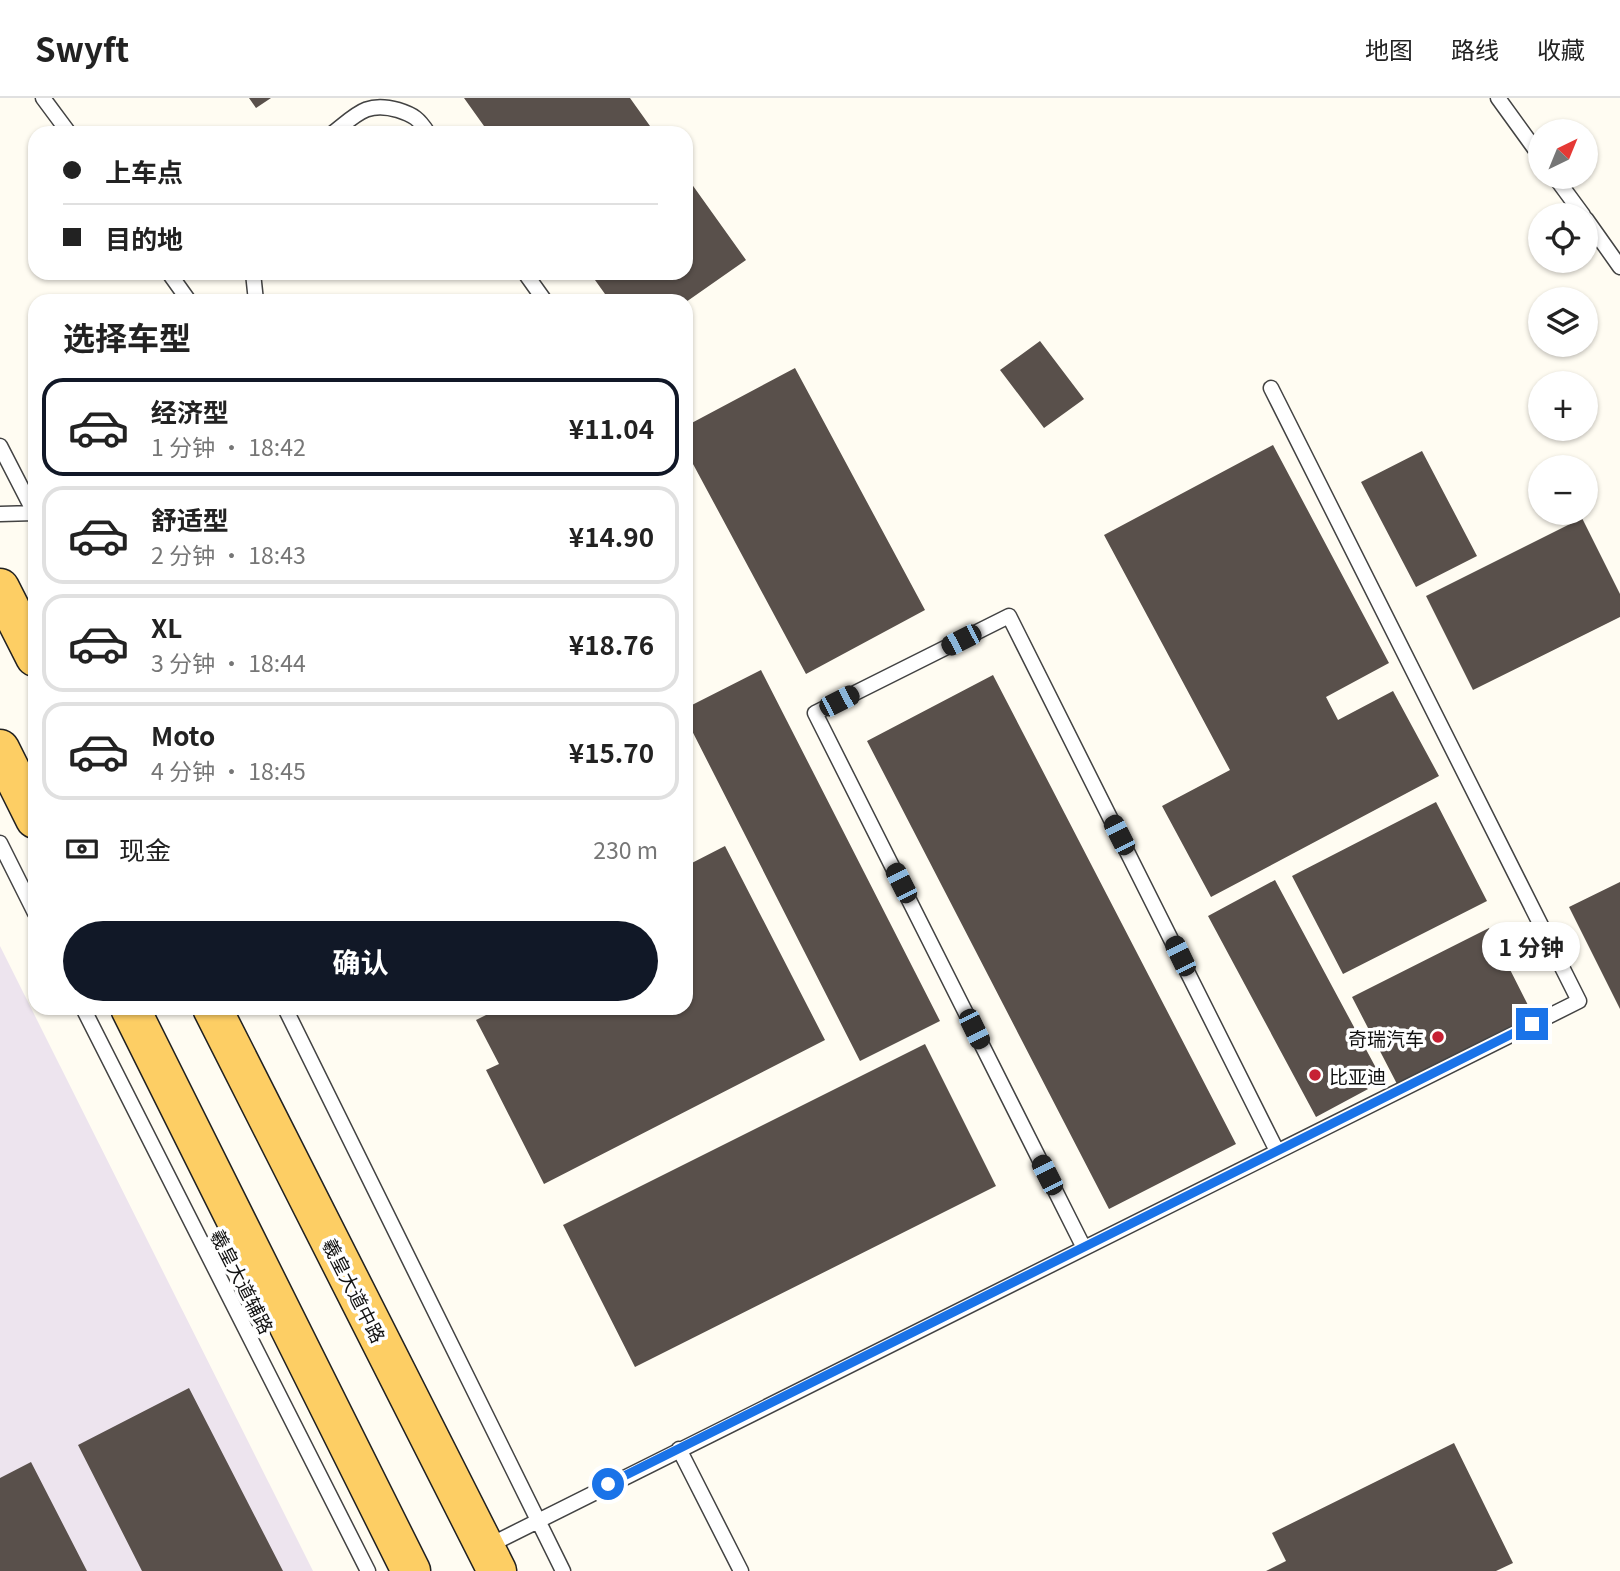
<!DOCTYPE html>
<html lang="zh">
<head>
<meta charset="utf-8">
<style>
	:root { --surface:#fff; --page:#f6f6f6; --text:#222; --muted:#767676; --line:#e0e0e0; --accent:#111827 }
	body { margin:0; font-family:Georgia,"Noto Sans SC",serif; background:var(--page); color:var(--text); height:100vh; display:flex; flex-direction:column; font-size:26px; white-space:nowrap }
	* { box-sizing:border-box; margin:0 }
	p { font-size:23px; color:var(--muted) }
	.icon { flex:none; width:38px; height:38px; fill:none; stroke:currentColor; stroke-width:2; stroke-linecap:round; stroke-linejoin:round }
	.map { position:relative; flex:1; overflow:hidden }
	.drawer { position:absolute; left:28px; top:196px; width:665px; height:721px; display:flex; flex-direction:column; background:var(--surface); border-radius:21px; box-shadow:0 2px 5px #0004 }
	.drawer>* { flex:none }
	.top-card { position:absolute; left:28px; top:28px; width:665px; height:154px; border-radius:21px; box-shadow:0 2px 5px #0004; display:grid; align-content:center; height:154px; padding:0 35px; background:var(--surface) }
	.needle { width:46px; rotate:43deg }
	.tools { position:absolute; left:1528px; top:21px; display:grid; gap:14px }
	.tools a { display:grid; place-items:center; width:70px; height:70px; border-radius:50%; background:var(--surface); box-shadow:0 2px 5px #0004; font-size:35px }
	.end { position:absolute; width:32px; height:32px; margin:-16px; border:9px solid #1a73e8; background:#fff; box-shadow:0 0 0 4px #fff }
	.from { border-radius:50% }
	.bubble { position:absolute; height:49px; border-radius:24px; background:var(--surface); box-shadow:0 2px 5px #0004; font-size:23px; font-weight:700; line-height:49px; text-align:center }
	.car { position:absolute; width:21px; height:42px; margin:-21px -10px; border-radius:9px; box-shadow:0 0 5px 2px #0007; background:linear-gradient(#222 24%,#8ab4d8 0 40%,#222 0 76%,#8ab4d8 0 86%,#222 0) }
	.top-card b { display:flex; align-items:center; gap:24px; height:66px; font-size:26px }
	.top-card b+b { border-top:2px solid var(--line) }
	.top-card i { width:18px; height:18px; background:var(--text) }
	ul { padding:0; list-style:none }
	li { display:flex; align-items:center; gap:21px; height:98px; margin:0 14px 10px; padding:0 21px; border:4px solid var(--line); border-radius:21px }
	li div { flex:1 }
	li b { display:block; font-size:26px }
	li em { font-style:normal; font-weight:700 }
	li.active { border-color:var(--accent) }
	li>.icon { width:63px; height:63px; stroke-width:1.5 }
	h2 { padding:0 35px; font-size:32px; line-height:84px }
	.pay { display:flex; align-items:center; gap:18px; height:77px; padding:0 35px; font-size:26px }
	.pay p { margin-inline-start:auto }
	.primary-button { display:flex; gap:14px; margin-top:auto; padding:14px 35px }
	.primary-button a { flex:1; height:80px; border-radius:42px; background:var(--accent); color:#fff; font-size:28px; font-weight:700; line-height:80px; text-align:center }
	header { display:flex; align-items:center; gap:42px; box-sizing:border-box; height:98px; padding:0 35px; background:var(--surface); border-bottom:2px solid var(--line) }
	header strong { font-size:33px }
	nav { display:flex; gap:38px; margin-inline-start:auto; font-size:24px }
	.map>svg:first-child { display:block }
</style>
</head>
<body>
<header>
<strong>Swyft</strong>
<nav><a>地图</a><a>路线</a><a>收藏</a></nav>
</header>
<div class="map">
<svg width="1620" height="1473" viewBox="0 0 1620 1473">
	<rect width="100%" height="100%" fill="#fffcf2"/>
	<path fill="#ede4ee" d="M0,848l313,625h-313z"/>
	<path fill="#59504b" d="M249,0h22l-15,10z
		M464,0h166l25,35h-166z
		M686,78l60,84 -60,42 -76,-1 -20,-28h96z
		M1040,243l44,58 -40,29 -44,-58z
		M795,270l130,242 -119,64 -120,-223v-25z
		M1273,347l116,218 -63,34 12,23 55,-29 46,85 -228,121 -49,-91 68,-36 -126,-235z
		M1422,353l55,105 -61,31 -55,-105z
		M1582,420l38,76v23l-147,73 -47,-94z
		M761,572l179,351 -80,40 -174,-342v-11z
		M993,577l243,469 -127,65 -242,-468z
		M1436,704l51,99 -144,73 -51,-98z
		M725,748l100,194 -281,144 -58,-114 13,-6 -23,-44 24,-12h186v-142z
		M1275,782l108,201 -67,36 -108,-201z
		M1620,784v127l-51,-102z
		M1489,830l44,87 -136,69 -45,-87z
		M925,946l71,142 -361,181 -72,-142z
		M189,1290l94,183h-141l-64,-126z
		M1454,1345l59,120 -17,8h-230l20,-10 -14,-28z
		M31,1364l56,109h-87v-93z"/>
	<g fill="none" stroke-linecap="round" stroke-linejoin="round">
		<defs>
			<path id="service" d="M43,0l26,35
				M1498,0l42,58
				M333,35c24,-19 34,-32 65,-23 16,5 21,9 30,23
				M1555,79l28,38
				M1586,121l34,48
				M169,175l20,28
				M253,175l3,28
				M525,175l20,28
				M0,348l35,68
				M0,416l35,-1
				M0,745l35,70
				M83,910l285,563
				M285,910l278,563
				M1084,1150l-269,-535 194,-97 268,535
				M679,1351l62,122
				M486,1449l1093,-546 -308,-613"/>
			<path id="primary" d="M0,490l35,69
				M0,651l35,70
				M130,910l281,563
				M212,910l285,563"/>
		</defs>
		<use href="#service" stroke="#434343" stroke-width="17"/>
		<use href="#primary" stroke="#212121" stroke-width="41"/>
		<use href="#service" stroke="#fff" stroke-width="14"/>
		<use href="#primary" stroke="#fdce64" stroke-width="38"/>
	</g>
	<g fill="none" stroke-linecap="round" stroke-linejoin="round">
		<path stroke="#1a73e8" stroke-width="9" d="M608,1386l924,-460"/>
	</g>
	<g fill="#c62134" stroke="#fff" stroke-width="2.5">
		<circle cx="1438" cy="939" r="7"/>
		<circle cx="1315" cy="977" r="7"/>
	</g>
	<g text-anchor="middle" dominant-baseline="central" stroke-width="7" stroke-linejoin="round" paint-order="stroke">
		<g font-size="19" fill="#101010" stroke="#fff" text-anchor="end">
			<text x="1424" y="939">奇瑞汽车</text>
			<text x="1329" y="977" text-anchor="start">比亚迪</text>
		</g>
		<g font-size="19" fill="#101010" stroke="#fff">
			<text transform="translate(243 1183) rotate(63)">羲皇大道辅路</text>
			<text transform="translate(355 1192) rotate(63)">羲皇大道中路</text>
		</g>
	</g>
</svg>
<div class="tools">
<a><svg class="needle" viewBox="-14 -14 28 28"><path d="M0-13l5 13h-10z" fill="#e53935"/><path d="M0 13l5-13h-10z" fill="#767676"/></svg></a>
<a><svg class="icon" aria-label="locate" viewBox="0 0 24 24"><circle cx="12" cy="12" r="6"/><path d="M12 2v4M12 18v4M2 12h4M18 12h4"/></svg></a>
<a><svg class="icon" aria-label="layers" viewBox="0 0 24 24"><path d="M12 4l9 5-9 5-9-5zM3 14l9 5 9-5"/></svg></a>
<a>+</a>
<a>−</a>
</div>
<i class="end from" style="left:608px;top:1386px"></i>
<i class="end" style="left:1532px;top:926px"></i>
<div class="bubble" style="left:1482px;top:824px;width:98px">1 分钟</div>
<i class="car" style="left:961px;top:542px;rotate:243deg"></i>
<i class="car" style="left:839px;top:603px;rotate:63deg"></i>
<i class="car" style="left:1119px;top:737px;rotate:333deg"></i>
<i class="car" style="left:901px;top:785px;rotate:333deg"></i>
<i class="car" style="left:1180px;top:858px;rotate:334deg"></i>
<i class="car" style="left:974px;top:931px;rotate:154deg"></i>
<i class="car" style="left:1047px;top:1077px;rotate:333deg"></i>
<div class="top-card">
<b><i class="from"></i>上车点</b>
<b><i></i>目的地</b>
</div>
<section class="drawer">
<h2>选择车型</h2>
<ul>
<li class="active"><svg class="icon" aria-label="car" viewBox="0 0 24 24"><path d="M5 17H2v-5l4-1 3-4h7l3 4 3 1v5h-3M9 17h6M6 11h13"/><circle cx="7" cy="17" r="2"/><circle cx="17" cy="17" r="2"/></svg><div><b>经济型</b><p>1 分钟 · 18:42</p></div><em>¥11.04</em></li>
<li><svg class="icon" aria-label="car" viewBox="0 0 24 24"><path d="M5 17H2v-5l4-1 3-4h7l3 4 3 1v5h-3M9 17h6M6 11h13"/><circle cx="7" cy="17" r="2"/><circle cx="17" cy="17" r="2"/></svg><div><b>舒适型</b><p>2 分钟 · 18:43</p></div><em>¥14.90</em></li>
<li><svg class="icon" aria-label="car" viewBox="0 0 24 24"><path d="M5 17H2v-5l4-1 3-4h7l3 4 3 1v5h-3M9 17h6M6 11h13"/><circle cx="7" cy="17" r="2"/><circle cx="17" cy="17" r="2"/></svg><div><b>XL</b><p>3 分钟 · 18:44</p></div><em>¥18.76</em></li>
<li><svg class="icon" aria-label="car" viewBox="0 0 24 24"><path d="M5 17H2v-5l4-1 3-4h7l3 4 3 1v5h-3M9 17h6M6 11h13"/><circle cx="7" cy="17" r="2"/><circle cx="17" cy="17" r="2"/></svg><div><b>Moto</b><p>4 分钟 · 18:45</p></div><em>¥15.70</em></li>
</ul>
<div class="pay"><svg class="icon" aria-label="cash" viewBox="0 0 24 24"><path d="M3 7h18v10H3z"/><circle cx="12" cy="12" r="2"/></svg>现金<p>230 m</p></div>
<div class="primary-button"><a>确认</a></div>
</section>
</div>
</body>
</html>
